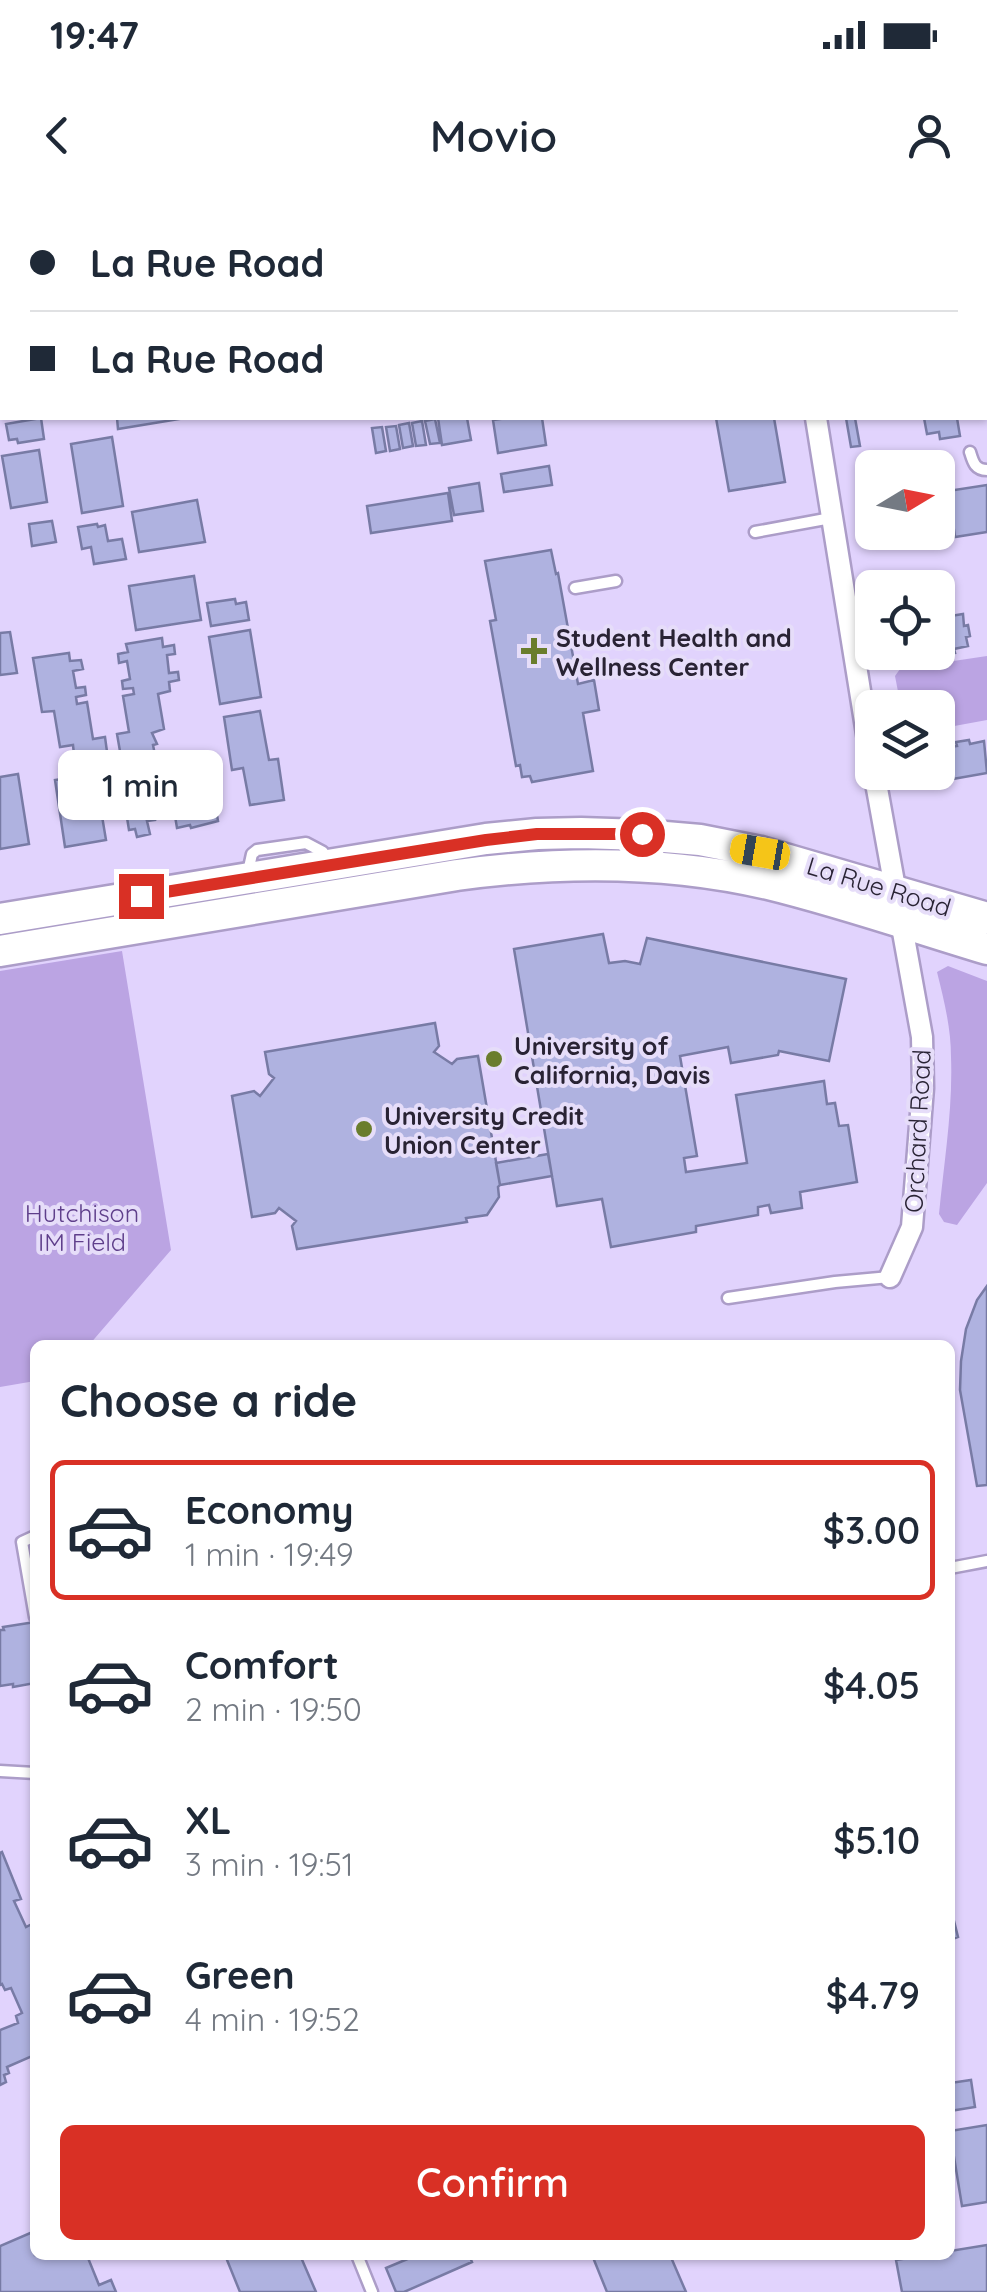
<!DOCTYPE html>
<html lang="en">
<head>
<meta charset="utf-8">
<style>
	:root { --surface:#fff; --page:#f6f6f7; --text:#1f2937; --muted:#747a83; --line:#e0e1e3; --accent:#d93025 }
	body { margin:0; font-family:Quicksand,sans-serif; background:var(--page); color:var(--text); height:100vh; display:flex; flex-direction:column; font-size:38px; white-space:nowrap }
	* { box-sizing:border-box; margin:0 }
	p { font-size:32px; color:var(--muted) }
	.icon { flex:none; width:55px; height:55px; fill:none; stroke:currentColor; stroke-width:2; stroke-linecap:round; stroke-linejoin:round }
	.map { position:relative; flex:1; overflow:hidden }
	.drawer { position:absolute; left:30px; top:1140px; width:925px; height:920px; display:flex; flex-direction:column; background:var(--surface); border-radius:15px; box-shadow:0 2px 8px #0004 }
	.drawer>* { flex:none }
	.guide { position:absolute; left:0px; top:0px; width:988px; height:220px; box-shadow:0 2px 8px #0004; display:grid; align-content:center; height:220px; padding:0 30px; background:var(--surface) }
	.needle { width:65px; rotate:80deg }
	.controls { position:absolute; left:855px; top:250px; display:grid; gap:20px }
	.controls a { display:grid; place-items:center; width:100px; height:100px; border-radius:15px; background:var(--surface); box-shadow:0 2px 8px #0004; font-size:50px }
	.end { position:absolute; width:45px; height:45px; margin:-22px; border:12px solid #d93025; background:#fff; box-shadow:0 0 0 5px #fff }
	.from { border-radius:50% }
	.bubble { position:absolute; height:70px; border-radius:15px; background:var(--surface); box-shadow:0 2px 8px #0004; font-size:32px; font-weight:600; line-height:70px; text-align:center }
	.car { position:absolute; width:30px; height:60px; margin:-30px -15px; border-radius:12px; box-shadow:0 0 8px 2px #0007; background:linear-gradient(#f5c518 24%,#345 0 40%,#f5c518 0 76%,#345 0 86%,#f5c518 0) }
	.guide b { display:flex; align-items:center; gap:35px; height:95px; font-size:38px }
	.guide b+b { border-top:2px solid var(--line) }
	.guide i { width:25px; height:25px; background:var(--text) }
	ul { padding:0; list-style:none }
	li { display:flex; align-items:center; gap:30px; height:140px; margin:0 20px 15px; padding:0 10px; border:5px solid transparent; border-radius:15px }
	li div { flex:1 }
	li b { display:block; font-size:38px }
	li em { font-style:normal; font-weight:600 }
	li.on { border-color:var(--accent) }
	li>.icon { width:90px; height:90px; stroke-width:1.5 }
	h2 { padding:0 30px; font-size:45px; line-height:120px }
	.button { display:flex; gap:20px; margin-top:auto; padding:20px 30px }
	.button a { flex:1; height:115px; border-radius:15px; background:var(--accent); color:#fff; font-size:40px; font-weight:600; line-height:115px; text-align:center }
	.status { display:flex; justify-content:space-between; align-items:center; height:70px; padding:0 50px; background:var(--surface); direction:ltr }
	.status svg { height:28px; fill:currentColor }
	header { display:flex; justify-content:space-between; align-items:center; height:130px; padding:0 30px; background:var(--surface); font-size:45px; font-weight:600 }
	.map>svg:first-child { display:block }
</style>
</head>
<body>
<div class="status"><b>19:47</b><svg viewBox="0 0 49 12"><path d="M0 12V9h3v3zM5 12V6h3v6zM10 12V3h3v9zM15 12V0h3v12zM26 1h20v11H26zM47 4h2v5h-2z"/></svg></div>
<header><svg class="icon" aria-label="back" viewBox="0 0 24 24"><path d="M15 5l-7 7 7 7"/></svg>Movio<svg class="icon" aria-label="person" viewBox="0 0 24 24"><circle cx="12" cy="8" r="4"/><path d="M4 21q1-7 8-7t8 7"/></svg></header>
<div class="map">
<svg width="987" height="2092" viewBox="0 0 987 2092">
	<rect width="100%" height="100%" fill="#e6ddf9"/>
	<path fill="#e1d3fd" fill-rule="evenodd" d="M0,0h987v2092h-987zM2,2h983v216h-983zM872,268h66v64h-66zM872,388h66v64h-66zM872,508h66v64h-66zM35,1145h915v910h-915z"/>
	<path fill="#bba4e3" d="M872,299v33l62,1 1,5 -61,10 -8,-48z
		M987,456v64l-49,9v-21l-37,-1 -6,-31 5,-7z
		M122,751l49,299 -82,95h-54v36l-35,6v-416z
		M948,766l39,15v202l-30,42 -13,-3 -5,-8c5,-52 14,-105 12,-157 0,-29 -7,-57 -14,-85z"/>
	<path fill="#afb2e0" stroke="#787ba5" stroke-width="2.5" d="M985,99h2l-1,81 -1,-6z
		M41,218l3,21 -26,4 -1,-4 -8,1 -3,-16z
		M117,218h68l-67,11z
		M438,218h29l4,22 -29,5z
		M507,218h35l4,27 -48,8 -5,-33z
		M716,218h58l11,64 -56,9z
		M846,218h9l5,28 -9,1z
		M924,218h33l3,18 -20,3 -1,-7 -12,2z
		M435,219l5,24 -10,1 -5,-23z
		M422,221l4,24 -10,1 -4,-23z
		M409,223l4,23 -10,2 -4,-23z
		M396,226l4,23 -10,2 -4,-24z
		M382,227l4,24 -10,2 -4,-25z
		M112,237l11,69 -41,7 -11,-69z
		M39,250l8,52 -36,6 -9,-52z
		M549,266l3,19 -48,7 -3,-18z
		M479,283l4,28 -29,4 -5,-27z
		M987,285v47l-32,5 -2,-14 -15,2v-19l12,-2 -2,-13z
		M448,293l4,28 -81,12 -4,-27z
		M197,300l8,42 -66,10 -7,-40z
		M52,321l4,21 -24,4 -3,-22z
		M97,324l1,3 7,-2 3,16 14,-2 4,20 -32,5 -3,-17 -9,2 -4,-22z
		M551,350l5,24 2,-1 20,111 16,-4 5,30 -16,3 10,58 -61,11 -2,-6 -8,1 -2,-12 -4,1 -26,-145 6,-1 -11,-59z
		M194,376l7,44 -65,10 -7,-44z
		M235,399l1,5 10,-2 3,18 -38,6 -4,-23z
		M963,414l1,12 4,-1 2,11 -4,1 2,9 -14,3 1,4 -14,2 -1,-4 -2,1v-34z
		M250,430l11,67 -41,7 -11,-67z
		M10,432l7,41 -17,2v-42z
		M162,438l1,9 11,-2 1,9 -8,1 2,18 9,-1 1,8 -10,2 1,9 -12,3 6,35 -12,4 5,11 -4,1 1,5 -33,7 -4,-23 12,-2 -6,-36 11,-2 -1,-6 -10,1 -1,-8 8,-2 -3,-18 -8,2 -1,-9 10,-2 -2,-8z
		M69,453l1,8 11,-1 2,9 -10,2 3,17 9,-1 1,8 -10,2 1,7 10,-2 6,37 12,-2 3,22 -33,5 -2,-19 -13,2 -6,-36 -12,1 -9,-54z
		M260,511l9,49 9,-1 6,41 -34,5 -7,-37 -11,2 -8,-53z
		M969,540l1,4 14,-3 3,32 -74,13 -3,-14h28v-23l19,-3 -1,-4z
		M207,555l11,66 -27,7 -1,-3 -13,3 -11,-66z
		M18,574l11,70 -29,5v-72z
		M95,574l11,66 -41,7 -10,-67z
		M151,595l4,25 -8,1 3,13 -13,3 -2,-8 -6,1 -5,-31z
		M603,734l6,29 16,-2 15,3 7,-26 199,41 -17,82 -50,-10 -1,4 -47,8 -3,-16 -48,9 17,100 -13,2 2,14 61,-9 -11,-68 88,-14 3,23 8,-1 4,23 9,-1 9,57 -57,10 2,16 -31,5 -2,-8 -11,2v8l-62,11v6l-85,15 -9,-48 -45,7 -43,-257z
		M435,823l4,23 -5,6 18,12 5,-5 21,-3 22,129 -2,2 1,10 -12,18 -21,3 1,4 -170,27 -5,-23 4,-5 -17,-13 -4,5 -23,4 -20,-121 22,-5 6,5 14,-18 -5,-4 -4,-22z
		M548,954l4,22 -52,9 -4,-22z
		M987,1086v199l-10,1 -17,-96 1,-29 5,-32 11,-29z
		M35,1422v61l-22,4v-3l-13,2v-56h4l-1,-3z
		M2,1652l19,47 -7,2 12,26 6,-3 3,4v134l-3,-6 -25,11 2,6 -5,2 2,7 -6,3v-55l18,-7 -2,-7 6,-3 -11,-25 -6,2 -3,-6 -2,1v-132z
		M950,1705l8,32 -8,3z
		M971,1880l4,27 -25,4v-28z
		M987,1925v77l-25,4 -8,-49 -4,1v-27z
		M35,2031v24h61l-8,3 11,27 12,-5 5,12h-116v-46z
		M987,2045v47h-85l-6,-32 30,-5h24v-4z
		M225,2055h75l16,37h-76z
		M417,2055h52l3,7 -68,30h-8l-10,-24z
		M592,2055h78l16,37h-79z"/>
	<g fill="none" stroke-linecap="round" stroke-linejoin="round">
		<defs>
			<path id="lane" d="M970,252c3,10 5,18 17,18
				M755,332l76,-14
				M575,388l41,-7
				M248,672l4,-18 5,-4 49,-7 17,9 2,9
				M728,1098l107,-16 55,-5
				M950,1368l37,-7
				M35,1417l-13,-75 13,-6
				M0,1571l35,2
				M357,2055l15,37"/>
			<path id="street" d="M780,0l1,2
				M816,218l56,347
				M874,572l48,265 1,51 -10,126 -1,13 -22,50"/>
			<path id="secondary" d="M0,719l486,-80 51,-5 44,-1 61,2 58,5 61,12 226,66
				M0,751l457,-76c103,-14 208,-15 311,9 74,18 146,43 219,65"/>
		</defs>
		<use href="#lane" stroke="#ac9dc8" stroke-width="15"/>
		<use href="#street" stroke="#ac9dc8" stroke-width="25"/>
		<use href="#secondary" stroke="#ac9dc8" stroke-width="35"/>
		<use href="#lane" stroke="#fff" stroke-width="10"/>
		<use href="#street" stroke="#fff" stroke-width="20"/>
		<use href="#secondary" stroke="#fff" stroke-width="30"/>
	</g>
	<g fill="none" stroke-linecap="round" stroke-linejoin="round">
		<path stroke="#d93025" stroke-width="12" d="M141,696l345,-56 51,-6h105"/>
	</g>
	<g fill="#6a7d2d" stroke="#e6ddf9" stroke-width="4">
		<path d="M529 436h10v10h10v10h-10v10h-10v-10h-10v-10h10z"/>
		<circle cx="494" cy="859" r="10"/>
		<circle cx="364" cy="929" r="10"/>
	</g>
	<g text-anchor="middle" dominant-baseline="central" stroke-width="8" stroke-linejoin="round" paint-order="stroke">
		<g font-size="25" font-weight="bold" fill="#292334" stroke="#e6ddf9" text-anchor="start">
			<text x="556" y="437">Student Health and<tspan x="556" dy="29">Wellness Center</tspan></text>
			<text x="514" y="845">University of<tspan x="514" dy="29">California, Davis</tspan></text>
			<text x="384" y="915">University Credit<tspan x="384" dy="29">Union Center</tspan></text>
		</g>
		<g font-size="25" fill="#292334" stroke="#e6ddf9">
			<text transform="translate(879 686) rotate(17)">La Rue Road</text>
			<text transform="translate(917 931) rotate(-87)">Orchard Road</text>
		</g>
		<g font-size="25" fill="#5f3f8b" stroke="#e6ddf9">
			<text x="82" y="1012">Hutchison<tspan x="82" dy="29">IM Field</tspan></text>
		</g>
	</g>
</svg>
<div class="controls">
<a><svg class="needle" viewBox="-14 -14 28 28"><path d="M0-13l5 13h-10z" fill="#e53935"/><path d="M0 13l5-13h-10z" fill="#747a83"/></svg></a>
<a><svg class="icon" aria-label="locate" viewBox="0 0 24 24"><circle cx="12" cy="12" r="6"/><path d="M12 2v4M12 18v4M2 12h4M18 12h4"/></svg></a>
<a><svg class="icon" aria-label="layers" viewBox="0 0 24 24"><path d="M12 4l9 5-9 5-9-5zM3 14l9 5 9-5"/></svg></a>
</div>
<i class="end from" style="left:642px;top:634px"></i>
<i class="end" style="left:141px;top:696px"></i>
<div class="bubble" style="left:58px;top:550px;width:165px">1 min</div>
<i class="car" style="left:760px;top:652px;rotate:280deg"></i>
<div class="guide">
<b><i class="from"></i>La Rue Road</b>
<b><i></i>La Rue Road</b>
</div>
<section class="drawer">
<h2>Choose a ride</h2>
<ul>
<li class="on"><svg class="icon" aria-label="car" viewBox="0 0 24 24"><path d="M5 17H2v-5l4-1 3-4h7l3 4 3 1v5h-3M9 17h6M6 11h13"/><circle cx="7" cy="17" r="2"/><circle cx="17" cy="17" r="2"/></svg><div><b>Economy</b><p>1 min · 19:49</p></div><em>$3.00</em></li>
<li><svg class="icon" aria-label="car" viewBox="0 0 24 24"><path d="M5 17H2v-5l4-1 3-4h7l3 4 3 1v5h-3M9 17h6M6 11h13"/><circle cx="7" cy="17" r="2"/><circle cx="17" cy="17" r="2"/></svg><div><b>Comfort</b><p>2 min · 19:50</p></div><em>$4.05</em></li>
<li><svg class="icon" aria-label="car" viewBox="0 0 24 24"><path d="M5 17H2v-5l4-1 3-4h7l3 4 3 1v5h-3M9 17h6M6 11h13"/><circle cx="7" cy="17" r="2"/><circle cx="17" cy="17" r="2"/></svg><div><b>XL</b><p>3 min · 19:51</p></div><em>$5.10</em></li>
<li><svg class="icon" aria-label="car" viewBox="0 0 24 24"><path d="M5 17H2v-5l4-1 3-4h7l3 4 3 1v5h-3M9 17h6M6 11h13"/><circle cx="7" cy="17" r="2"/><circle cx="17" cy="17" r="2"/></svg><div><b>Green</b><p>4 min · 19:52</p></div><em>$4.79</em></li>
</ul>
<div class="button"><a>Confirm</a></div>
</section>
</div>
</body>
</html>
